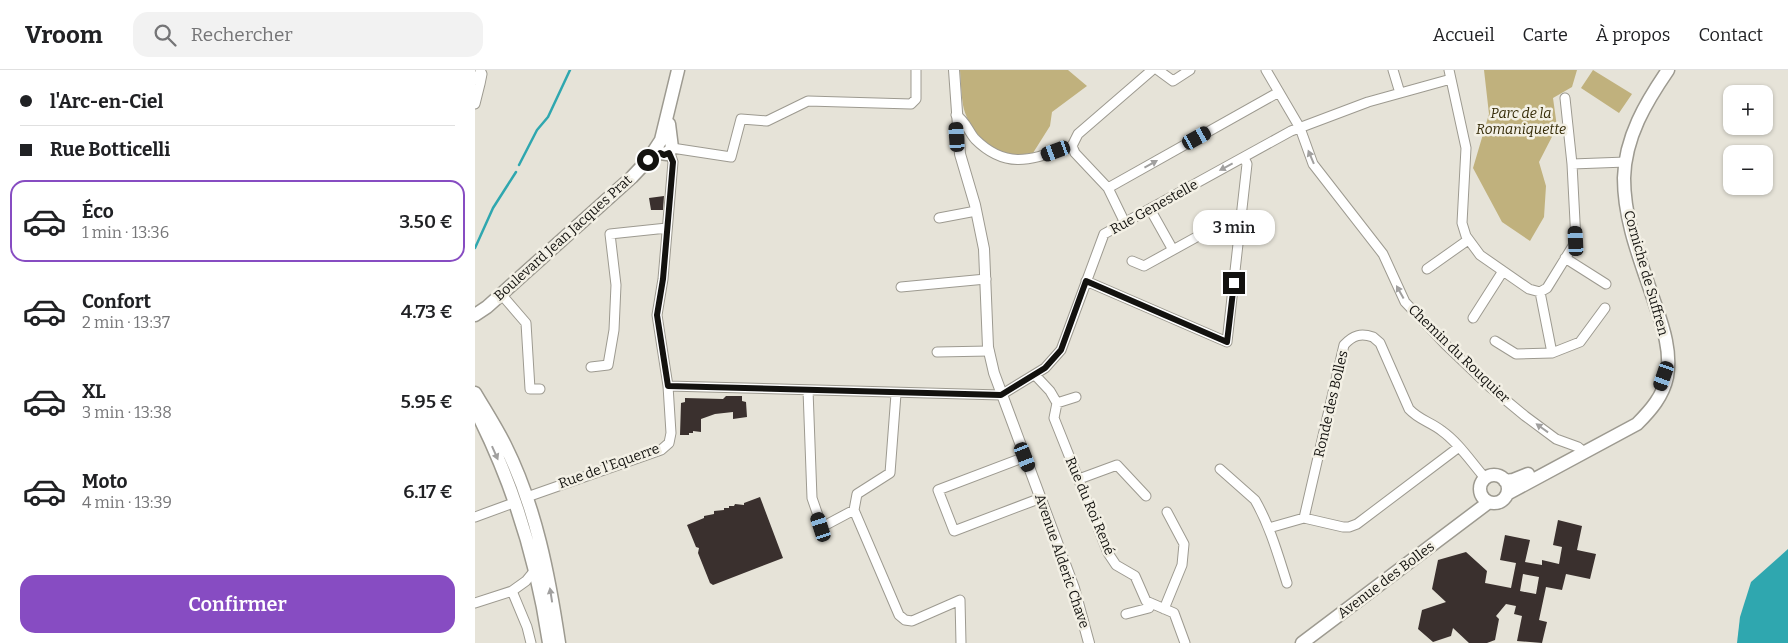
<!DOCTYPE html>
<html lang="fr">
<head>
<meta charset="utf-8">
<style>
	:root { --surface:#fff; --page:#f2f2f2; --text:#202124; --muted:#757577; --line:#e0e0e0; --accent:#874cc2 }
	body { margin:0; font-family:Bitter,serif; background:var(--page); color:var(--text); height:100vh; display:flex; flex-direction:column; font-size:19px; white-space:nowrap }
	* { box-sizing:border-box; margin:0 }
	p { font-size:16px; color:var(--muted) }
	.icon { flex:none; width:28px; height:28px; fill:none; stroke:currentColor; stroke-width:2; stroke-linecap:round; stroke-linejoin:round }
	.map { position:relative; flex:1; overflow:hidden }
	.sheet { display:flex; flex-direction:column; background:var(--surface); width:475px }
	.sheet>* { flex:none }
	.top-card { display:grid; align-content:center; height:110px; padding:0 20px; background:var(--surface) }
	.buttons { position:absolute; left:1248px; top:15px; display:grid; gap:10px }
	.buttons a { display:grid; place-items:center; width:50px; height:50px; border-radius:10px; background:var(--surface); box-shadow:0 1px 4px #0004; font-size:25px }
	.end { position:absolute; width:22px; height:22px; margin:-11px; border:6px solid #13120f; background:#fff; box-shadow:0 0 0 2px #fff }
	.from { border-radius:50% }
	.bubble { position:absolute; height:35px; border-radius:15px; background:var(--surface); box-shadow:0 1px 4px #0004; font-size:16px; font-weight:600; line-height:35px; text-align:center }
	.car { position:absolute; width:15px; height:30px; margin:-15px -8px; border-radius:6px; box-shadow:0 0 4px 1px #0007; background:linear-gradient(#222 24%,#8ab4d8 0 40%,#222 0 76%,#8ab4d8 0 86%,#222 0) }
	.top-card b { display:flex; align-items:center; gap:18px; height:48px; font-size:19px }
	.top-card b+b { border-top:1px solid var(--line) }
	.top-card i { width:12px; height:12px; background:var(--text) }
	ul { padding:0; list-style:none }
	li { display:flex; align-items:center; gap:15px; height:82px; margin:0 10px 8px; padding:0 10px; border:2px solid transparent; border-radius:15px }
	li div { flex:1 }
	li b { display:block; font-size:19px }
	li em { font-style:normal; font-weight:600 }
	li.on { border-color:var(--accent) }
	li>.icon { width:45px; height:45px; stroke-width:1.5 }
	.button { display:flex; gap:10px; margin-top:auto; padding:10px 20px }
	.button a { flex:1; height:58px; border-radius:15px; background:var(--accent); color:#fff; font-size:20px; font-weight:600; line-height:58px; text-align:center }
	header { display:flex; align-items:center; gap:30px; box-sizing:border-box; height:70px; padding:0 25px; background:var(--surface); border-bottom:1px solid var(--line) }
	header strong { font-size:24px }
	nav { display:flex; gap:28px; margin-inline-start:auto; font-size:18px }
	.search { width:350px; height:45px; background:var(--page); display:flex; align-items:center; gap:12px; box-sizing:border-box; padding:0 18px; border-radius:15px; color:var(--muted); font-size:19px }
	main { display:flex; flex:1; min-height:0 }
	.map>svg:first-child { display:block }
</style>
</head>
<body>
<header>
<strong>Vroom</strong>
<div class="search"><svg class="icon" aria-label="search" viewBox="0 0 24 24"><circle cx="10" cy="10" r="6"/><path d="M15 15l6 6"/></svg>Rechercher</div>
<nav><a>Accueil</a><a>Carte</a><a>À propos</a><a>Contact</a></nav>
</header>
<main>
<section class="sheet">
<div class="top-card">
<b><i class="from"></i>l'Arc-en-Ciel</b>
<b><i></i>Rue Botticelli</b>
</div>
<ul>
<li class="on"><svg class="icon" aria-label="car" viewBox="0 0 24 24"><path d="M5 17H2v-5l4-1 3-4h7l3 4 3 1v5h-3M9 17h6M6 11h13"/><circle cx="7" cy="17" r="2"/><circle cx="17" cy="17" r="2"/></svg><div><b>Éco</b><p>1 min · 13:36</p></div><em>3.50 €</em></li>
<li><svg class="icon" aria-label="car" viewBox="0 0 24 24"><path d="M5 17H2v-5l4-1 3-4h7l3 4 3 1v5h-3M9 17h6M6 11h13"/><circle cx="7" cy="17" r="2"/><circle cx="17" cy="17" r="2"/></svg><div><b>Confort</b><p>2 min · 13:37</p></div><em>4.73 €</em></li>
<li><svg class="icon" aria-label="car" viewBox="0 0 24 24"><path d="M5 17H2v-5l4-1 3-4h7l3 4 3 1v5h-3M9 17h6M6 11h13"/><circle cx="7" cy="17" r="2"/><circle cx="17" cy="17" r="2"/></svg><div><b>XL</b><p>3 min · 13:38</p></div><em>5.95 €</em></li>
<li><svg class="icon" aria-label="car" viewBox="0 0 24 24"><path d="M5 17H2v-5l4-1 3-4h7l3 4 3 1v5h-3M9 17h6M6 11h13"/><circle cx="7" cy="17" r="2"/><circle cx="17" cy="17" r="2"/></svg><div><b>Moto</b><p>4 min · 13:39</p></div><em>6.17 €</em></li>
</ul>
<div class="button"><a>Confirmer</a></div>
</section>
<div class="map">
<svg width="1313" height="573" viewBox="0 0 1313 573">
	<rect width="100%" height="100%" fill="#e6e3d8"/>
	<path fill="#c0b17d" d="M485,0h108l19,16 -35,26 -2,14 -17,27c-7,1 -14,2 -20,2 -23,-1 -46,-28 -50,-50 -2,-11 -2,-23 -3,-35z
		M1009,0h93l-5,17 -19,11 4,29 -18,35 7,24 -2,31 -14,24 -28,-19 -29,-54 16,-54z
		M1118,0l39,24 -13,19 -38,-25z"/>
	<path fill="#2fa7af" d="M1313,479v94h-51l3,-26 11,-35z"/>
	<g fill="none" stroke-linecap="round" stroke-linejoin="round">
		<path stroke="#2fa7af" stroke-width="2.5" d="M44,95l18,-35 11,-13 22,-47
			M0,178l18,-40 23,-36"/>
	</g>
	<path fill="#3a302e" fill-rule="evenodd" d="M189,126l-1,14h-12l-2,-12z
		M251,326h16v5l4,1 1,15 -14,2v-7l-18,2 -14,5v13l-8,-1v2h-4v2h-9l1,-32 4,-1v-4l38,1z
		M285,427l23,61 -70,27 -3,-2 -12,-30 1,-5 -3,-1 -9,-22 17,-7v-2l10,-2v-3l10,-1v-2h5v-2h5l1,-2 9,1v-2z
		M1083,450l24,6 -5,24 19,4 -6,25 -24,-5 -4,16 -16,-3 -7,33 8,2 -5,21 -25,-2 5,-25 -8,-2 2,-8 -10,-2 -10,12 3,3 -4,21 -8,3h-18l-16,-15 -2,8 -18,6 -15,-13 4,-19 24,-8 -14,-13 6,-29 28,-8 21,19 -2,12 26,5 5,-25 -16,-3 5,-25 25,5 -5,22 17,3v-5l17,4 3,-17 -9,-2zM1048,504l16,3 -3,17 -16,-3z"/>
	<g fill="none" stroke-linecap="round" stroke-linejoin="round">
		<defs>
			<path id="minor" d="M683,0l15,11 17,-11
				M791,0l34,58 13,36 70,90 22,48 40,42 45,43 35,29 31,23 22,8 6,5
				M918,0l7,23
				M974,0l17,78 -4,75 4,13 14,19 49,34 11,3 7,-4 29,-47 -4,-77 54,-2
				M0,6l5,8 2,-10 -2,-4
				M1090,28l7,66
				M0,34l5,-20
				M481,45c10,6 12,16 19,24 33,33 60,19 97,7
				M197,78l59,9 10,-38 26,2 41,-20 103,3 5,-5v-29
				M633,118l171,-96
				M675,139l23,41
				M464,148l37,-7
				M650,153l-17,-35 -33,-35 -3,-7 6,-12 74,-64
				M1090,188l41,26
				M657,191l12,5 58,-32
				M952,199l41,-29
				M611,211l141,61 20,-178 -3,-6
				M426,217l85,-8
				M1065,222l12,61
				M26,224l25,29 4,66h10
				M998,248l30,-47
				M1020,271l21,13 36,-1 28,-11 25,-34
				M462,282l52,-1
				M116,297l17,-2 6,-35 2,-45 -6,-51 57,-6
				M560,305l15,16 7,12 -3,15 54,135 8,12 19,11 11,25 28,12 11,30
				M193,316l333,9 44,-27 16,-18 43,-116 187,-103 77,-29 83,-23
				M333,320l4,108 10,29 32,-17
				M421,324l-6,79 -33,21 -3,16 45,105 6,5 7,1 48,-21 1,43
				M582,333l19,-6
				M550,387l-87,33 16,41 87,-33
				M745,399l35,31c15,26 23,55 32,83
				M604,409l38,-14 29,31
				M52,427l134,-47 8,-7 2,-10 -3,-47 -11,-71 6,-36 10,-117 -3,-9
				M0,447l41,-15
				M829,448l40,-173c9,-10 17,-12 29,-8l7,6 29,66c10,11 22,13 33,22 17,12 29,31 43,47
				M794,458l35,-10 39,9h6l8,-3 102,-77
				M37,521l14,-10 9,-11
				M0,533l37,-12 15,36 4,16
				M689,539l18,-44 2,-21 -17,-32
				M651,544l23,-6 2,-5"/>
			<path id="tertiary" d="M479,0l6,84 15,51 9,44 4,98 6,26 80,215 15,55"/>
			<path id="secondary" d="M185,83l7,1 5,-6 -3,-24
				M0,245l12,-8 145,-130 16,-17 13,-20 17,-70
				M0,323c10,17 21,34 30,52 31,62 44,131 54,198
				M0,339c38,74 62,152 74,234
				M1005 419a14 14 0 1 1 28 0a14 14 0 1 1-28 0Z
				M1030,411l8,-1 15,-6
				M1032,424l130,-70c14,-14 26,-28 30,-47 5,-29 -6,-55 -15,-82 -13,-38 -28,-76 -28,-117 1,-41 22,-76 44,-108
				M827,573l187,-141"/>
		</defs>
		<use href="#minor" stroke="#9d9a90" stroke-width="11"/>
		<use href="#tertiary" stroke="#9d9a90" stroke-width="12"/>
		<use href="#secondary" stroke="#9d9a90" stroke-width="15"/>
		<use href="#minor" stroke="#fff" stroke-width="9"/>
		<use href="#tertiary" stroke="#fff" stroke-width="10"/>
		<use href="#secondary" stroke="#fff" stroke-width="12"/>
	</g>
	<defs><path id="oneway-solid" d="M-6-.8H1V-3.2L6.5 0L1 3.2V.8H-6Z" transform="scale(1.25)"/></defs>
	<g fill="#a1a09f">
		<use href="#oneway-solid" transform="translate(836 87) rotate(-113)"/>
		<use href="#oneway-solid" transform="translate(676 94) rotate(-29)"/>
		<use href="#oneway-solid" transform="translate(751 97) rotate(152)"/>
		<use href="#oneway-solid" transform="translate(925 222) rotate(-119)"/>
		<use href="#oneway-solid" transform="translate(1067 358) rotate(-144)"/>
		<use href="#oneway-solid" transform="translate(20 383) rotate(66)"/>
		<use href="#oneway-solid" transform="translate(76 525) rotate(-99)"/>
	</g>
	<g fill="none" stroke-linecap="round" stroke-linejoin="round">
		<path stroke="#13120f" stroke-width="6" d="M173,90l12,-7 4,2 5,-2 4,9 -10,117 -6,36 11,71 333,9 44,-27 16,-18 25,-69 141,61 7,-59"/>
	</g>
	<g text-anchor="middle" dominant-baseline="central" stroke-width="5" stroke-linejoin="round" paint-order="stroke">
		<g font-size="14" font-style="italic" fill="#352b07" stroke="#f3f0e5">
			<text x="1046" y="43">Parc de la<tspan x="1046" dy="16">Romaniquette</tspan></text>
		</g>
		<g font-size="14" fill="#13120f" stroke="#f3f0e5">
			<text transform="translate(679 137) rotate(-29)">Rue Genestelle</text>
			<text transform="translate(88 168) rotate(-42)">Boulevard Jean Jacques Prat</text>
			<text transform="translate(1171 203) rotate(74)">Corniche de Suffren</text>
			<text transform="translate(984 284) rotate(44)">Chemin du Rouquier</text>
			<text transform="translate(856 334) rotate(-77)">Ronde des Bolles</text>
			<text transform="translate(134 396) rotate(-20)">Rue de l'Equerre</text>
			<text transform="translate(615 436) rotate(67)">Rue du Roi René</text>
			<text transform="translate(587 491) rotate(71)">Avenue Alderic Chave</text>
			<text transform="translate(911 510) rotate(-37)">Avenue des Bolles</text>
		</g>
	</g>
</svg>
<div class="buttons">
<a>+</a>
<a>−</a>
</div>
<i class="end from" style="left:173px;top:90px"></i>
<i class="end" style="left:759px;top:213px"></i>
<div class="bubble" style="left:718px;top:140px;width:82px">3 min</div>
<i class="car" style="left:482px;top:67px;rotate:356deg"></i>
<i class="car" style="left:722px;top:68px;rotate:61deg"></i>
<i class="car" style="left:581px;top:81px;rotate:250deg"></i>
<i class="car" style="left:1101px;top:171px;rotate:357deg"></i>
<i class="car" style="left:1189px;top:306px;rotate:199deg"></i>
<i class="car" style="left:550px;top:387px;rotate:159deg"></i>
<i class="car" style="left:346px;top:457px;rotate:342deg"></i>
</div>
</main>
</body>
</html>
